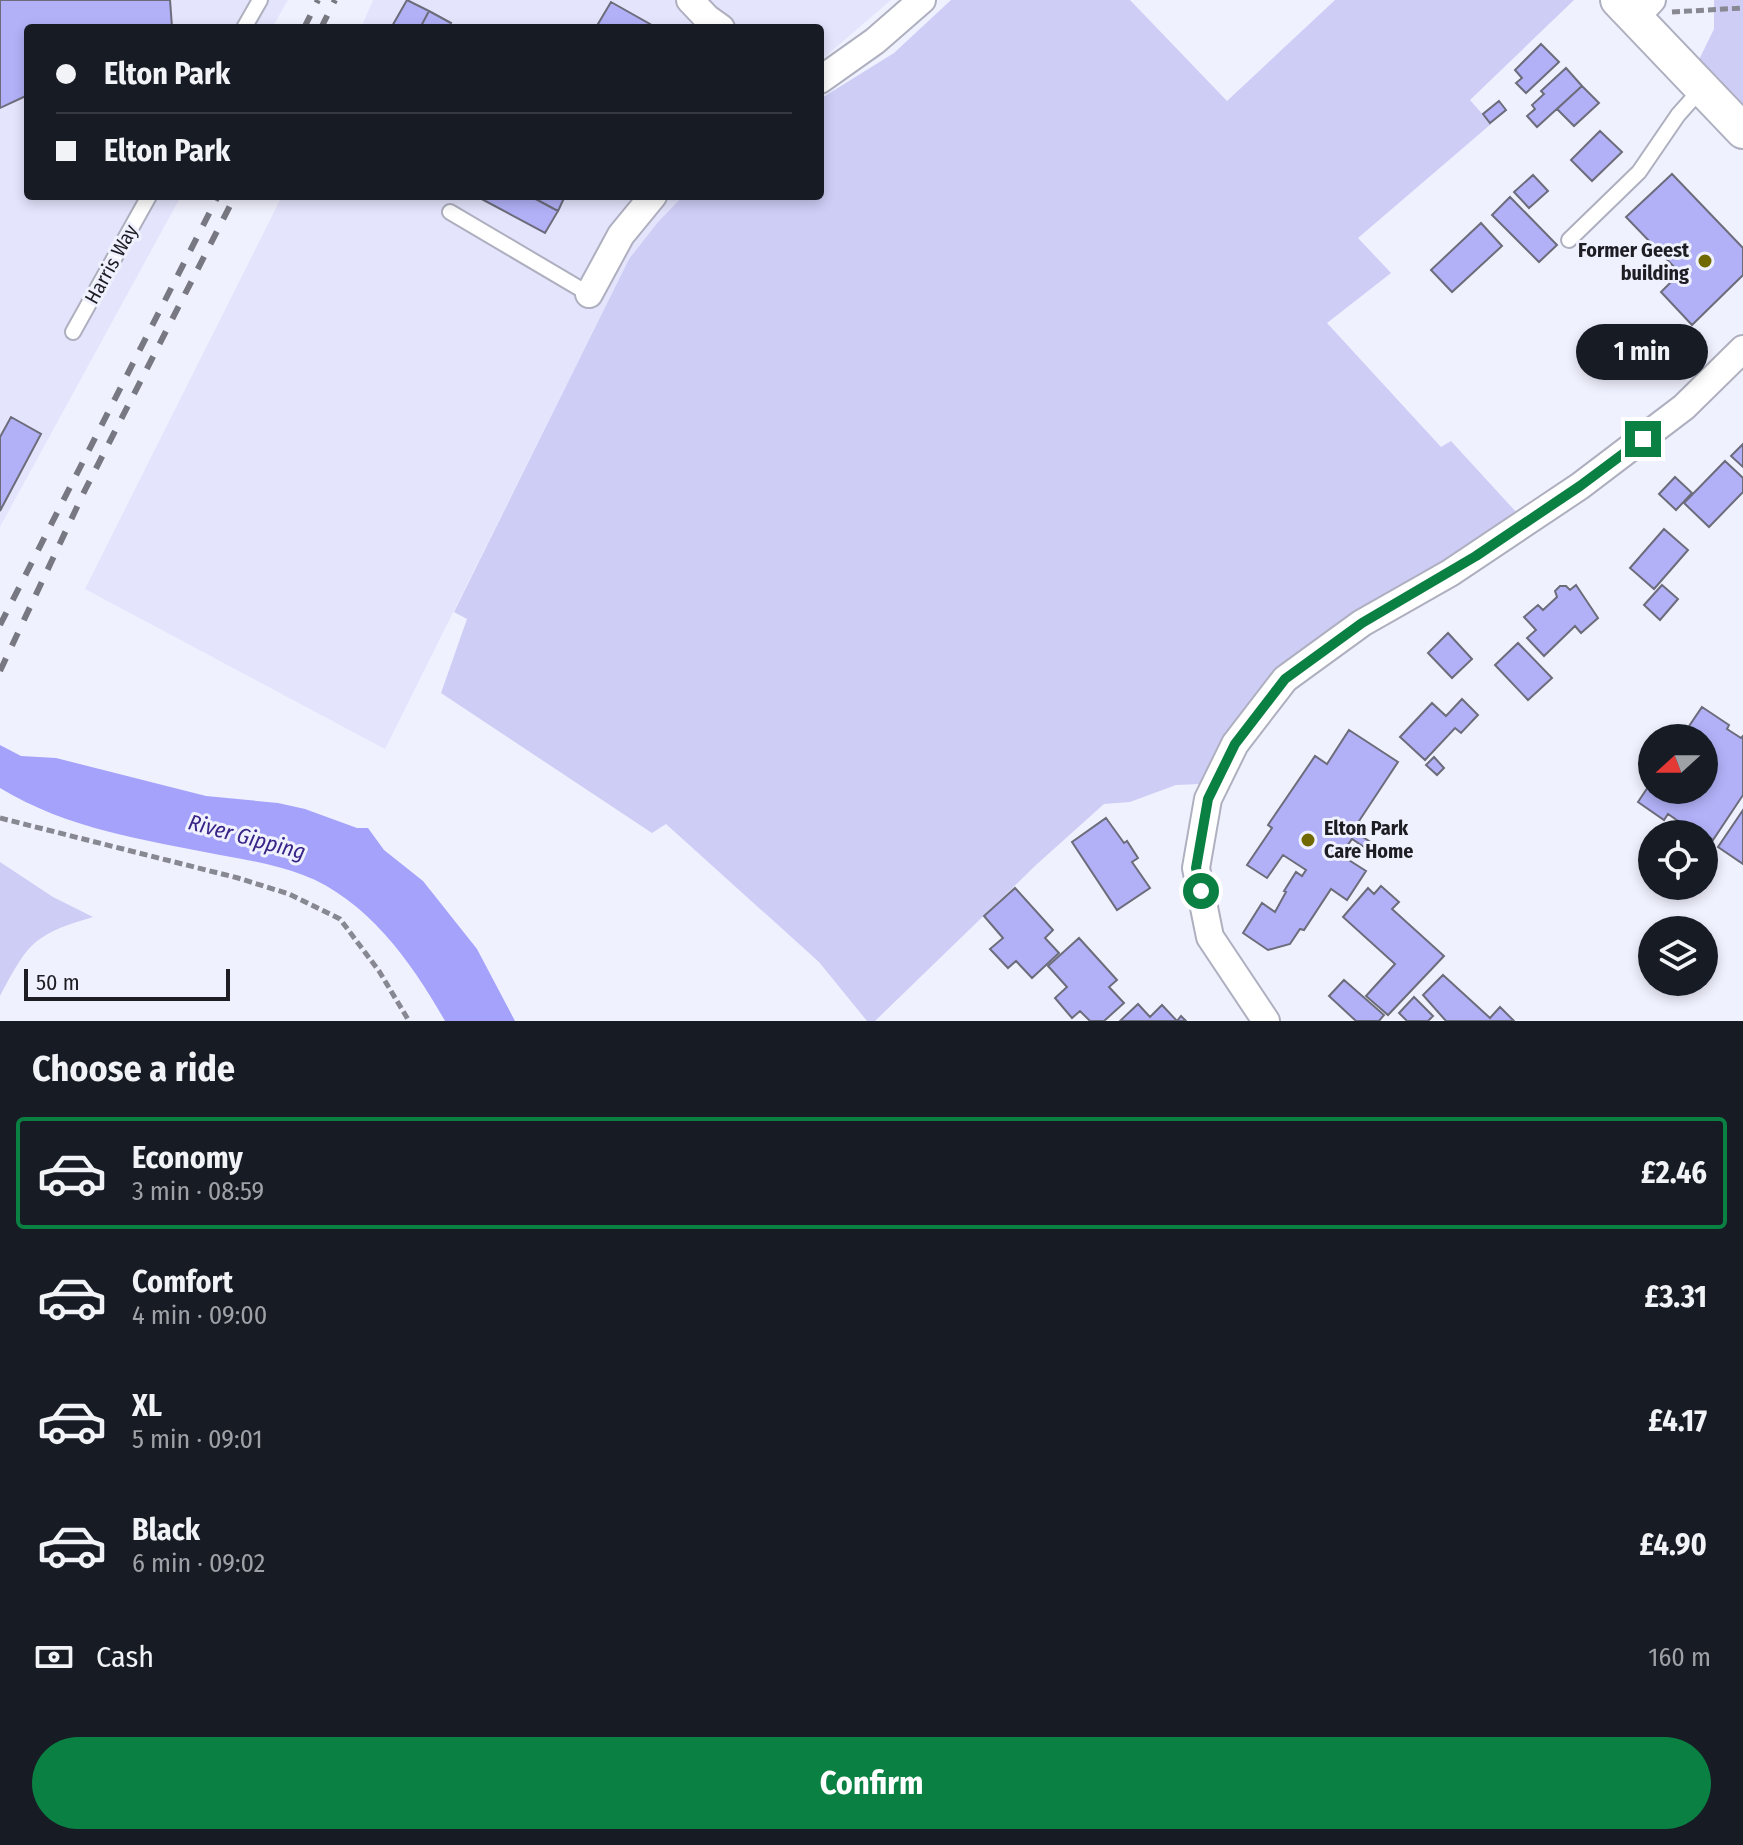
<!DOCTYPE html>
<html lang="en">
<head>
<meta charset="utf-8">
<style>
	:root { --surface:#171b24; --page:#20242c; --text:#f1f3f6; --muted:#9ea1a6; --line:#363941; --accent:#0b8043 }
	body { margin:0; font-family:"Fira Sans Condensed",sans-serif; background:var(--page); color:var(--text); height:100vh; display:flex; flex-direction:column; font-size:30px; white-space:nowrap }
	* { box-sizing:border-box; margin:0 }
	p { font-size:26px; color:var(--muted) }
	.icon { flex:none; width:44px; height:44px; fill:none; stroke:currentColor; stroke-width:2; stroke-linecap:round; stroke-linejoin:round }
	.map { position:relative; height:1021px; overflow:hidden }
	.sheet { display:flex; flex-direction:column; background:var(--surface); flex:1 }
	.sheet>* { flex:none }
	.top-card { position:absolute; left:24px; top:24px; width:800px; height:176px; border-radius:8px; box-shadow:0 4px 12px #0003; display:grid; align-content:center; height:176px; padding:0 32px; background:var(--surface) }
	.needle { width:52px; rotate:249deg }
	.controls { position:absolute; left:1638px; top:724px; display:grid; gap:16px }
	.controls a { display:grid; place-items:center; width:80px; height:80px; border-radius:50%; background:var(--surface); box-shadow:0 4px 12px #0003; font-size:40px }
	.scale { position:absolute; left:24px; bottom:20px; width:206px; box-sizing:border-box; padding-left:8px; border:4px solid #1d1d23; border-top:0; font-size:22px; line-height:28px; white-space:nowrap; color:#1d1d23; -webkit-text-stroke:6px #f0f1fe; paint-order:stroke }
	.end { position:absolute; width:36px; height:36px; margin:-18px; border:10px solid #0b8043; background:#fff; box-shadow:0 0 0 4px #fff }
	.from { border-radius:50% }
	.bubble { position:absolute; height:56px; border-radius:28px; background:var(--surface); box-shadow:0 4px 12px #0003; font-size:26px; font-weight:700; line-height:56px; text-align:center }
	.top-card b { display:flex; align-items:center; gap:28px; height:76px; font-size:30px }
	.top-card b+b { border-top:2px solid var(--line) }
	.top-card i { width:20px; height:20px; background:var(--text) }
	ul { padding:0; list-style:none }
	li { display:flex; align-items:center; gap:24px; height:112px; margin:0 16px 12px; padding:0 16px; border:4px solid transparent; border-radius:8px }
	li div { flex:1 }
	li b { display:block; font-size:30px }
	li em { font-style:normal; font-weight:700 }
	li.current { border-color:var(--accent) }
	li>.icon { width:72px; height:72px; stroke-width:1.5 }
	h2 { padding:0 32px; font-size:36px; line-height:96px }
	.pay { display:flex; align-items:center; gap:20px; height:88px; padding:0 32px; font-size:30px }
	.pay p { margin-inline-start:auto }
	.primary-button { display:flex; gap:16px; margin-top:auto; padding:16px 32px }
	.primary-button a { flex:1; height:92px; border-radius:48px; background:var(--accent); color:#fff; font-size:32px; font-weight:700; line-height:92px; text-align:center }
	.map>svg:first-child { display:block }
</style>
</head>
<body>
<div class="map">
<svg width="1743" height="1021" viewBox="0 0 1743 1021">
	<rect width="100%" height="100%" fill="#f0f1fe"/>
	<path fill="#e4e4fd" d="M0,0h288l-16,28h-244v168h153l-181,331z
		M373,0h518l-71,61v-33h-459z
		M282,196h401l-25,26 -29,37 -244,490 -300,-160z"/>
	<path fill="#cdcdf6" d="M951,0h179l97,101 108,-101h239l-104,100 21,24 -133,114 33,35 -64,50 114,124 10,-6 77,84 -181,114 -107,84 -40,61 -24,1 -46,17 -26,2 -68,61 -161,156h-8l-48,-59 -153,-138 -14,9 -211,-140 26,-74 -13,-7 175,-353 29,-37 25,-26h137v-97l74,-46z
		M1714,0h29v131l-52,-55 23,-47z
		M0,862l53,35 40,20c-60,18 -64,25 -93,79z"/>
	<path fill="#a5a2fb" d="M0,745l21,11 35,2 150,38 72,7 27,6 52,19h11l16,22 39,31 54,68 38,72h-70c-32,-57 -78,-122 -142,-146 -26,-10 -55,-15 -83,-20 -75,-15 -153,-26 -220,-67z"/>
	<path fill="#b2b1f8" stroke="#6c6c7b" stroke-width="2" d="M0,0h170l2,27 -144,1v67l-28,13z
		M407,0l22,11 -9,17h-29z
		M611,2l46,26h-52l-7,-4z
		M429,11l22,12 -3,5h-28z
		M1541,44l18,18 -33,31 -10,-10 6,-5 -7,-8z
		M1566,68l16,18 -45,41 -10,-11 8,-7 -3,-4 12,-11 -3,-3z
		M1582,86l17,17 -25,23 -17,-17z
		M1499,101l7,9 -16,13 -7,-9z
		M1600,131l22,21 -30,29 -21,-21z
		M1672,174l71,74v27l-51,50 -31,-33 19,-19 -54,-56z
		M1533,175l15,16 -19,17 -15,-16z
		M476,196h54l28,15 -13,22z
		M530,196h35l-7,15z
		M1510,197l47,48 -18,17 -47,-47z
		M1481,223l21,23 -50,46 -21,-22z
		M11,417l30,17 -41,77v-74z
		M1743,444v23l-12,-11z
		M1725,461l18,17v14l-34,35 -25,-24z
		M1675,477l17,16 -16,17 -17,-16z
		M1664,529l24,21 -34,39 -24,-21z
		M1576,585l22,33 -17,15 -6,-7 -31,30 -17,-18 9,-8 -12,-13 14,-12 5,5 14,-13 -2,-6 5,-5h6l4,4z
		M1662,585l16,14 -18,21 -16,-15z
		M1448,633l24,26 -20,19 -24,-25z
		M1518,643l34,35 -24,22 -33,-35z
		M1462,699l16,16 -17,18 -6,-5 -30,32 -25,-23 32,-34 14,13z
		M1702,707l27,18 -2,4 14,9 2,-2v59l-30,45 -15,-11 -3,5h-8l-12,-9 3,-4 -10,-7 -4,6 -26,-18 14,-21v9h52v-52h-23z
		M1349,730l49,32 -39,59 2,2 -6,9 14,9 -5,6 -12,-8 -11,16 25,16 -19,29 -16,-11 -27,41 -4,-1 -10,15 -22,6 -25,-17 19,-30 13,9 11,-20 -2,-1 12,-19 6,4 4,-6 -23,-15 -16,23 -20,-13 25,-37 -4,-3 47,-69 12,8z
		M1434,757l10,11 -7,7 -11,-10z
		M1743,810v54l-25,-17z
		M1106,818l18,25 3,-2 11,17 -6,4 18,26 -33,22 -45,-68z
		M1381,886l18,16 -7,7 52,47 -56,59 -22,-19 29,-32 -52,-47 25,-29 6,6z
		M1015,888l38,42 -8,8 14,15 -27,25 -16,-17 -8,7 -18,-19 13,-11 -19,-22z
		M1079,938l38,42 -8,7 15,16 -20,18h-14l-10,-10 -8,7 -17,-20 12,-11 -19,-21z
		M1443,975l47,43 10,-11 14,14h-68l-23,-26z
		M1344,980l40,35 -5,6h-23l-27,-25z
		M1414,997l19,19 -5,5h-21l-8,-8z
		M1138,1004l12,13 12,-12 15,16 4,-5 5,5h-66z"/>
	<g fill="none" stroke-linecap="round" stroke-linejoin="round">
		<defs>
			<path id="service" d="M244,28l16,-28
				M450,212l139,82
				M1569,240l70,-68 39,-57 24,-27
				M73,332l76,-136"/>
			<path id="minor" d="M690,0l17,18 14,10
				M1635,18l17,-18
				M820,80l55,-39 47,-41
				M589,294l32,-59 32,-39
				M1266,1021l-56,-84 -14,-69 12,-69 27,-55 50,-65 77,-56 88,-50 130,-87 104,-79 59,-58"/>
			<path id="tertiary" d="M1618,0l125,131"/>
		</defs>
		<use href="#service" stroke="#aeafbf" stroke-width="18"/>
		<use href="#minor" stroke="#aeafbf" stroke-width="30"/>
		<use href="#tertiary" stroke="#aeafbf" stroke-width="38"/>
		<path stroke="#878891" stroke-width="5" stroke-dasharray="8 4" stroke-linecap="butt" d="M1672,12l71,-4
			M0,818l238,60 51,16 51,25 39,52 30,50"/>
		<use href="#service" stroke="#fff" stroke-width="14"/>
		<use href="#minor" stroke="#fff" stroke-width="26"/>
		<use href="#tertiary" stroke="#fff" stroke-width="34"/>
		<path stroke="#777881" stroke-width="6" stroke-dasharray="14 14" stroke-linecap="butt" d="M304,28l14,-28
			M321,28l14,-28
			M0,625l218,-429
			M0,671l85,-181 150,-294"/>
	</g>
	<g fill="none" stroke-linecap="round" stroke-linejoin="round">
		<path stroke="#0b8043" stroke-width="10" d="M1201,891l-5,-23 12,-69 27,-55 50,-65 77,-56 114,-67 104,-70 63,-47"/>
	</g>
	<g fill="#706800" stroke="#f0f1fe" stroke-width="3">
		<circle cx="1705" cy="261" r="8"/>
		<circle cx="1308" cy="840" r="8"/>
	</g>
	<g text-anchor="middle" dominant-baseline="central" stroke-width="6" stroke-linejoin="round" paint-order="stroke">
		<g font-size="20" font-weight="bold" fill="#1d1d23" stroke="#f0f1fe" text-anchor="end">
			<text x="1689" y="250">Former Geest<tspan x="1689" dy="23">building</tspan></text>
			<text x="1324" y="828" text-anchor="start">Elton Park<tspan x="1324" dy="23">Care Home</tspan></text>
		</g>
		<g font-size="20" fill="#1d1d23" stroke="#f0f1fe">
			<text transform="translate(111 264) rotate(-61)">Harris Way</text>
		</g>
		<g font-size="22" font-style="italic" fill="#382387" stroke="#f0f1fe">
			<text transform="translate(247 837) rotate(15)">River Gipping</text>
		</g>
	</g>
</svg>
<div class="controls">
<a><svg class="needle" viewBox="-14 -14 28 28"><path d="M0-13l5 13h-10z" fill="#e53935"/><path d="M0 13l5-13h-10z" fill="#9ea1a6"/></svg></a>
<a><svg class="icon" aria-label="locate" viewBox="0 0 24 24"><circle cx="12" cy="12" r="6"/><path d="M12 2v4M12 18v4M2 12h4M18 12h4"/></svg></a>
<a><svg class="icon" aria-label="layers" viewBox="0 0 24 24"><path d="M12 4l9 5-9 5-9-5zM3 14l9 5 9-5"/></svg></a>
</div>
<div class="scale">50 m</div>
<i class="end from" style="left:1201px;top:891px"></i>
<i class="end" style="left:1643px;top:439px"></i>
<div class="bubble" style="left:1576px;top:324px;width:132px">1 min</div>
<div class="top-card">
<b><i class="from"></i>Elton Park</b>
<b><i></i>Elton Park</b>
</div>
</div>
<section class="sheet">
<h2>Choose a ride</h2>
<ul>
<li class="current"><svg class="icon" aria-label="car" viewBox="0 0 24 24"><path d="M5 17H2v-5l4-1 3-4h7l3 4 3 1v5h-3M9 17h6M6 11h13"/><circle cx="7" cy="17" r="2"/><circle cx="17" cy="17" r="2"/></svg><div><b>Economy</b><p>3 min · 08:59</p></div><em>£2.46</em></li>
<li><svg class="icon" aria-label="car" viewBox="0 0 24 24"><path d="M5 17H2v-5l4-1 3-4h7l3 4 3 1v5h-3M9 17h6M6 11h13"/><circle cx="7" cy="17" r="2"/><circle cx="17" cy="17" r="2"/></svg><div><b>Comfort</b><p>4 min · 09:00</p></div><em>£3.31</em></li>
<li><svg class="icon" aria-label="car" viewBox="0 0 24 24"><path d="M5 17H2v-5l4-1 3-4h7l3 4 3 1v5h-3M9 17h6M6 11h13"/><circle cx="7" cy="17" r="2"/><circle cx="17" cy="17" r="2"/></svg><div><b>XL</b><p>5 min · 09:01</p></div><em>£4.17</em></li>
<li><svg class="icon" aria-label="car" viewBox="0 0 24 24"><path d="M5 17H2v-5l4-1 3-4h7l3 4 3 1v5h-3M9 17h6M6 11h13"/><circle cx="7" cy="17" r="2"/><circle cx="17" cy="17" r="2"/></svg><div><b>Black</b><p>6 min · 09:02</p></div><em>£4.90</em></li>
</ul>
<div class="pay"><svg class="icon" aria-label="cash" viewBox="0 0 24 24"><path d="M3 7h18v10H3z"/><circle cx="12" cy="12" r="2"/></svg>Cash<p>160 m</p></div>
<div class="primary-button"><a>Confirm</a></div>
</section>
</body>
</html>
